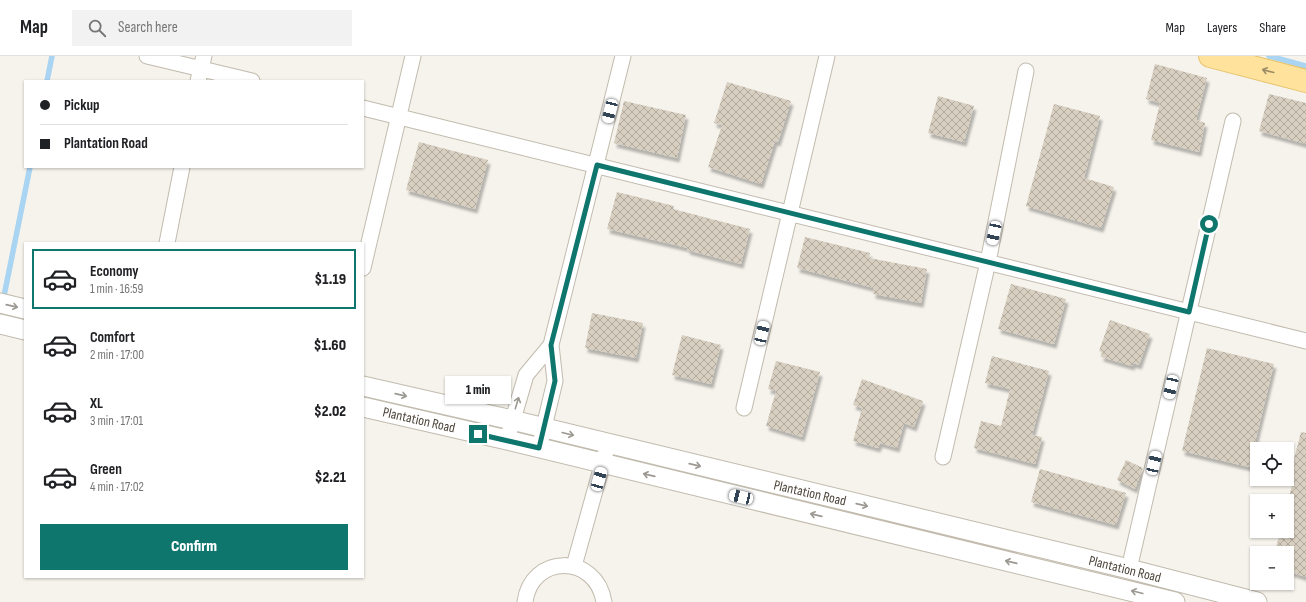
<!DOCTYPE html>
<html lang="en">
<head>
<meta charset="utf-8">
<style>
	:root { --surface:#fff; --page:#f2f2f2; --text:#202124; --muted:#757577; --line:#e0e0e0; --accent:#0f766e }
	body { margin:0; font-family:"Sofia Sans Condensed",sans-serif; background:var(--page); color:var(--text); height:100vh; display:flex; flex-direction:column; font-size:15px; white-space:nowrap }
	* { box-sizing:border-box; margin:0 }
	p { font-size:13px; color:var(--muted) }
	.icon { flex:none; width:22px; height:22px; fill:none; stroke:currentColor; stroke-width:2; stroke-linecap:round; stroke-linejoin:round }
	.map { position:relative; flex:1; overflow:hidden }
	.panel { position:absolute; left:24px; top:186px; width:340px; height:336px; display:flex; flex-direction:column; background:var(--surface); border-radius:0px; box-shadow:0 1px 3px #0004 }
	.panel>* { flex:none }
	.guide { position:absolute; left:24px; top:24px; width:340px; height:88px; border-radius:0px; box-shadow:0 1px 3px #0004; display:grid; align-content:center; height:88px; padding:0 16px; background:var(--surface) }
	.controls { position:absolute; left:1250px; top:386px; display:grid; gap:8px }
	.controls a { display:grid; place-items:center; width:44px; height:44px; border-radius:0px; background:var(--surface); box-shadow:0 1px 3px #0004; font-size:20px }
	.end { position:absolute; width:18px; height:18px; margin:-9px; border:5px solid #0f766e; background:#fff; box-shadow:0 0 0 2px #fff }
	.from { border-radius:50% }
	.bubble { position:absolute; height:28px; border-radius:0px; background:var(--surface); box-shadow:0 1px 3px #0004; font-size:13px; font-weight:800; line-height:28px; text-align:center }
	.car { position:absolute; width:12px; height:24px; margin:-12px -6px; border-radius:5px; box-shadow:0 0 3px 1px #0007; background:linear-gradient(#fff 24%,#345 0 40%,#fff 0 76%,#345 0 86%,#fff 0) }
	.guide b { display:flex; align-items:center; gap:14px; height:38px; font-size:15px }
	.guide b+b { border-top:1px solid var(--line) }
	.guide i { width:10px; height:10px; background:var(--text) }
	ul { padding:7px 0 0; list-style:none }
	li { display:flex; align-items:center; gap:12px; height:60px; margin:0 8px 6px; padding:0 8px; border:2px solid transparent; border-radius:0px }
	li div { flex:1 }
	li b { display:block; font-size:15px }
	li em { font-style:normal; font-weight:800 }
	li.current { border-color:var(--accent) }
	li>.icon { width:36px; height:36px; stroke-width:1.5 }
	.action { display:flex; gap:8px; margin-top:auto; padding:8px 16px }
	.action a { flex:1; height:46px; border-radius:0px; background:var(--accent); color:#fff; font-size:16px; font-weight:800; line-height:46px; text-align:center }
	header { display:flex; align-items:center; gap:24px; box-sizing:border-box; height:56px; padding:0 20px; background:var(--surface); border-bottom:1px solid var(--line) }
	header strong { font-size:19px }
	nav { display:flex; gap:22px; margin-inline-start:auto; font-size:14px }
	.search { width:280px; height:36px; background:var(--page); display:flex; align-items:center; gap:10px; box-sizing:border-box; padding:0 14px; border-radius:0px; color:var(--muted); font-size:15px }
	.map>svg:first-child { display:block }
</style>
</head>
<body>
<header>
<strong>Map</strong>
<div class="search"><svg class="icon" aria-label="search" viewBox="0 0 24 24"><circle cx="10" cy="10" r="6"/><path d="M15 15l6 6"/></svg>Search here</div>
<nav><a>Map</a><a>Layers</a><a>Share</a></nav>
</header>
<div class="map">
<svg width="1306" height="546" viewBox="0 0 1306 546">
	<defs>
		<pattern id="building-cross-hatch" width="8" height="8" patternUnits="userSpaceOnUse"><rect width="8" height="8" fill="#d8cfc1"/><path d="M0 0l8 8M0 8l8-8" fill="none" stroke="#b1aa9e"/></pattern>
		<filter id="shadow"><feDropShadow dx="2.5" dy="4.5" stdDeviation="1" flood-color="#0004"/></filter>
	</defs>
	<rect width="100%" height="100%" fill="#f6f3ec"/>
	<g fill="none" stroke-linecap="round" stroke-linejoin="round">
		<path stroke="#a9d4f2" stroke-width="5.5" d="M1269,0l37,10
			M47,25l5,-25
			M4,240l26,-129"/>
	</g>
	<path fill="url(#building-cross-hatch)" filter="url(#shadow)" d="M1155,8l52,14 -11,42 9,3 -6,29 -48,-12 9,-37 -14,-4z
		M727,26l64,19 -13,41 -3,-1 -14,43 -53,-17 14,-42 -8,-2z
		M1269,38l37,9v41l-47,-13z
		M938,40l36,10 -10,36 -36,-9z
		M624,45l62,14 -9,43 -63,-15z
		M1054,48l46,12 -16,62 30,9 -13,41 -75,-22z
		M419,86l69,18 -13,49 -69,-19z
		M617,136l57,14 -1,3 77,20 -9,35 -54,-14 1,-2 -81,-19z
		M805,181l65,16 -1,5 58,11 -6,34 -48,-9 1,-6 -77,-20z
		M1011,228l55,15 -12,45 -56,-15z
		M592,257l51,10 -7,35 -51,-10z
		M1110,264l40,14 -11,31 -6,-2 -1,3 -31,-9 1,-5 -3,-1z
		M682,279l39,10 -10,39 -39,-9z
		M1207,292l67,16 -25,103 -67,-16z
		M992,300l57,15 -17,64 10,2 -7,27 -61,-16 7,-27 20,5 9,-37 -25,-6z
		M776,305l44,11 -18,65 -36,-11 10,-35 -8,-2z
		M862,323l61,22 -9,26 -10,-4 -7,25 -17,-5 -2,5 -25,-7 9,-33 -9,-3z
		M1301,376l5,1v144l-19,-6v-18h-13l5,-16 8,2v-36l7,-24 -5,-1z
		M1126,404l17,8 -8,21 -18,-9z
		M1040,413l86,24 -10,32 -85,-23z"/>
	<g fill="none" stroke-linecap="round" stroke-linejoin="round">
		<defs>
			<path id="minor" d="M147,0l105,25
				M198,25l6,-25
				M363,52l943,233
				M167,187l15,-76
				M363,212l50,-212
				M744,352l83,-352
				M507,384l19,-65 25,-30
				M539,392l16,-67 -4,-36 72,-289
				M943,401l45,-195 38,-191
				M574,510l34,-122
				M1129,513l104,-448
				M525,546c6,-48 71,-49 79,0"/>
			<path id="tertiary" d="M0,247l25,6
				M0,268l25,6
				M363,330l149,34 617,149 128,33
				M363,351l144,33 668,162"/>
			<path id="primary" d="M1210,0l96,25"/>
		</defs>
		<use href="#minor" stroke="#c2bbae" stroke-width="17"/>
		<use href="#tertiary" stroke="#c2bbae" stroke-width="21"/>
		<use href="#primary" stroke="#e6c16a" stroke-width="24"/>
		<use href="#minor" stroke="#fff" stroke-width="15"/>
		<use href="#tertiary" stroke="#fff" stroke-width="19"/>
		<use href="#primary" stroke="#ffe39c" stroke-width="22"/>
	</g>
	<defs><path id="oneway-shaft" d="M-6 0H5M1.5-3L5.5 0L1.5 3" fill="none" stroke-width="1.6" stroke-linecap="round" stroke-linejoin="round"/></defs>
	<use stroke="#9c8c66" href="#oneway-shaft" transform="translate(1268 15) rotate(-165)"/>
	<g stroke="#9c9892">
		<use href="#oneway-shaft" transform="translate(12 250) rotate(13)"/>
		<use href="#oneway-shaft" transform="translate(401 339) rotate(13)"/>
		<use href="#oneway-shaft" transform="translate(517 347) rotate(-73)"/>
		<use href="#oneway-shaft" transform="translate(568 378) rotate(14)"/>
		<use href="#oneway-shaft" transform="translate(695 409) rotate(13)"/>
		<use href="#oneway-shaft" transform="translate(649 419) rotate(-167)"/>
		<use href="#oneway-shaft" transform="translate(862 449) rotate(13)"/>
		<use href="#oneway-shaft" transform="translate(816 459) rotate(-167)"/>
		<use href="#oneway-shaft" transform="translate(1011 506) rotate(-167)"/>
		<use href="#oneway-shaft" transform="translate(1137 536) rotate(-166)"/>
	</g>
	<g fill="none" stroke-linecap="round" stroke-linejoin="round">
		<path stroke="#0f766e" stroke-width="5" d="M478,378l61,14 16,-67 -4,-36 46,-180 592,147 20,-88"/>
	</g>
	<g text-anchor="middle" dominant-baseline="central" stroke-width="3" stroke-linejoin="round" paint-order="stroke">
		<g font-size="14" fill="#4b4439" stroke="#fff">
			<text transform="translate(419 364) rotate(13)">Plantation Road</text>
			<text transform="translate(810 437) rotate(13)">Plantation Road</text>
			<text transform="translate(1125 513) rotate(14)">Plantation Road</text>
		</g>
	</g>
</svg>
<div class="controls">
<a><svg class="icon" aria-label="locate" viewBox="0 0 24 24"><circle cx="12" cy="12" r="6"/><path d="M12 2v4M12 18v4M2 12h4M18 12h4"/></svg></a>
<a>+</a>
<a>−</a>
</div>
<i class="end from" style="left:1209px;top:168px"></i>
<i class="end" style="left:478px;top:378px"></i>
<div class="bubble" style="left:445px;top:320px;width:66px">1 min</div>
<i class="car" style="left:610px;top:55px;rotate:194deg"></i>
<i class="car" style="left:994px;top:177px;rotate:192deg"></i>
<i class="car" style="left:762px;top:277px;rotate:13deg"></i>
<i class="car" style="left:1171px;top:331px;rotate:193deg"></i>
<i class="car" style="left:1154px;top:407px;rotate:13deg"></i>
<i class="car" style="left:599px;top:423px;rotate:16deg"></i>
<i class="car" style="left:741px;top:441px;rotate:283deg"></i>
<div class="guide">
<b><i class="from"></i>Pickup</b>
<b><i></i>Plantation Road</b>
</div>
<section class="panel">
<ul>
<li class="current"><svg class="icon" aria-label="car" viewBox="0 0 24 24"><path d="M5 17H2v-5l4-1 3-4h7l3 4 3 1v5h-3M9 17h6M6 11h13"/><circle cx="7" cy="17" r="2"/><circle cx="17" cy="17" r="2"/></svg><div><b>Economy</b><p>1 min · 16:59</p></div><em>$1.19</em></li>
<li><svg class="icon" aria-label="car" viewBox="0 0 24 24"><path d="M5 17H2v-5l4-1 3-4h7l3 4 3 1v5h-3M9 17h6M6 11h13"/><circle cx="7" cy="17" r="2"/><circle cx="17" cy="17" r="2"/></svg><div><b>Comfort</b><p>2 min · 17:00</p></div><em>$1.60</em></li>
<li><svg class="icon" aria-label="car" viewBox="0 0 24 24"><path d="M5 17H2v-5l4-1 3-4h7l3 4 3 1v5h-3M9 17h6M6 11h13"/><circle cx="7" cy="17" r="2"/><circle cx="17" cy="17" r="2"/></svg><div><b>XL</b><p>3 min · 17:01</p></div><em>$2.02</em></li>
<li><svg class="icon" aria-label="car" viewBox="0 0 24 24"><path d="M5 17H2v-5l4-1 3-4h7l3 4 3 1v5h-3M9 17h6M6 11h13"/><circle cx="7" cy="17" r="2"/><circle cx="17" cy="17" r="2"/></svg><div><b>Green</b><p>4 min · 17:02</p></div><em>$2.21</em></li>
</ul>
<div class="action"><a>Confirm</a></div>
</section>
</div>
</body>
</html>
